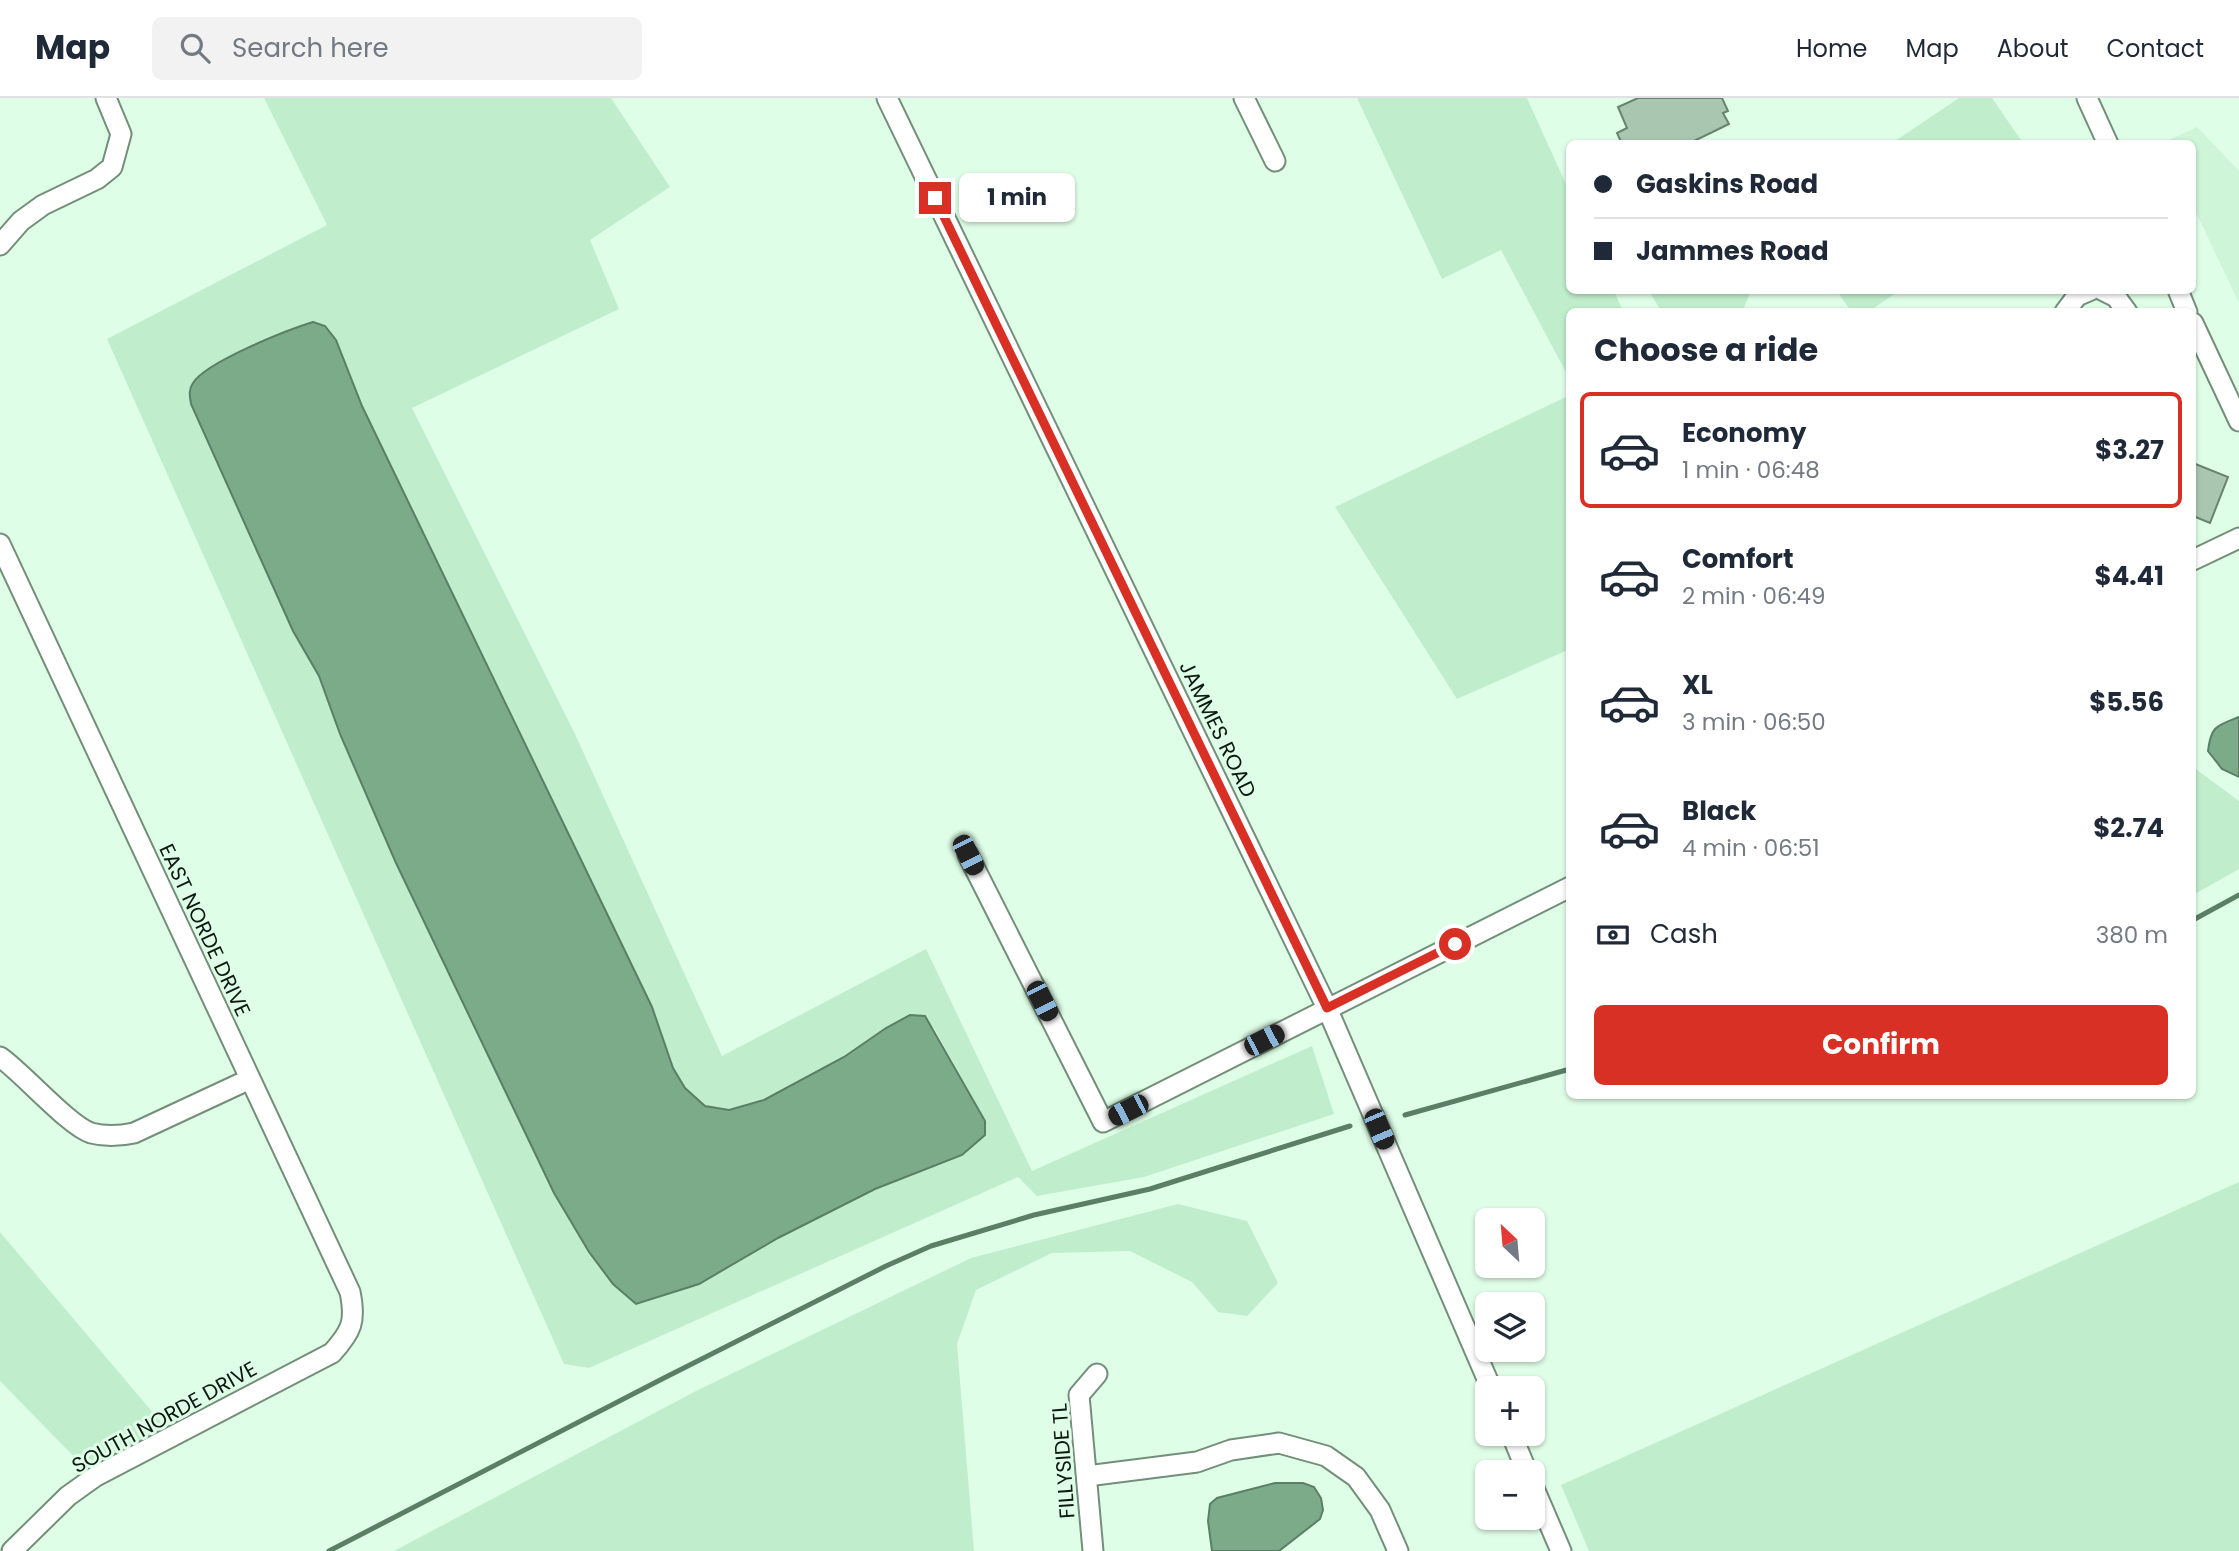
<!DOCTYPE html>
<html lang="en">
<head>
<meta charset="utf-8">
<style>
	:root { --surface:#fff; --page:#f2f2f3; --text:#1f2937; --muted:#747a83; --line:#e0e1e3; --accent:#d93025 }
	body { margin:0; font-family:Poppins,sans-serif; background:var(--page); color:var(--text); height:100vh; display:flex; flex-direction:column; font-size:26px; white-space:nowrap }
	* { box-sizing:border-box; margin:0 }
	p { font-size:23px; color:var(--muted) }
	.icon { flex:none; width:38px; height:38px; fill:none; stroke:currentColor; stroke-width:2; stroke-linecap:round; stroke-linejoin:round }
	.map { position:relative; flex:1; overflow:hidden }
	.drawer { position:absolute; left:1566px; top:210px; width:630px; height:791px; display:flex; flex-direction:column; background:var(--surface); border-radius:10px; box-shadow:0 2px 5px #0004 }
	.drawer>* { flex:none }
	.banner { position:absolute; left:1566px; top:42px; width:630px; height:154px; border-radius:10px; box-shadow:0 2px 5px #0004; display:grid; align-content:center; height:154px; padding:0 28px; background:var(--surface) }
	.needle { width:46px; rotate:334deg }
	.buttons { position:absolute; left:1475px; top:1110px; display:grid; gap:14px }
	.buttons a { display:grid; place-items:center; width:70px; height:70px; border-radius:10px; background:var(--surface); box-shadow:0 2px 5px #0004; font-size:35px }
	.end { position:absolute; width:32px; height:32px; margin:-16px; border:9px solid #d93025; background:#fff; box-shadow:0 0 0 4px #fff }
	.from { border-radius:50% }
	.bubble { position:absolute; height:49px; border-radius:10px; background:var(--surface); box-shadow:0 2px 5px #0004; font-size:23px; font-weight:700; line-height:49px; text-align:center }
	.car { position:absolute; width:21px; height:42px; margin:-21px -10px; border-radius:9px; box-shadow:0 0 5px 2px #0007; background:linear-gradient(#222 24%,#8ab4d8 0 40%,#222 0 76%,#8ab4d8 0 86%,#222 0) }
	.banner b { display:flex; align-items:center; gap:24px; height:66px; font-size:26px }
	.banner b+b { border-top:2px solid var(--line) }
	.banner i { width:18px; height:18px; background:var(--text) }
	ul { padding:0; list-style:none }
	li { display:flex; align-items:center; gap:21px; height:116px; margin:0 14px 10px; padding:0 14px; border:4px solid transparent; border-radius:10px }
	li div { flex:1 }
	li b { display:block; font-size:26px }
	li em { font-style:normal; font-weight:700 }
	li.selected { border-color:var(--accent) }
	li>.icon { width:63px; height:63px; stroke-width:1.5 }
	h2 { padding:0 28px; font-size:32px; line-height:84px }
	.pay { display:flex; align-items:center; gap:18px; height:77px; padding:0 28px; font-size:26px }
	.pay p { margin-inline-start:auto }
	.button { display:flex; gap:14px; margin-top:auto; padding:14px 28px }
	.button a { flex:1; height:80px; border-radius:10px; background:var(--accent); color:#fff; font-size:28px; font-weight:700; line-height:80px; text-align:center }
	header { display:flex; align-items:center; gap:42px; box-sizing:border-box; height:98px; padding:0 35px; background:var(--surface); border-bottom:2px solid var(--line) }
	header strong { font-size:33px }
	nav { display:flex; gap:38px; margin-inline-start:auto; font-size:24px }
	.search { width:490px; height:63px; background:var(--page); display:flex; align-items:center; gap:18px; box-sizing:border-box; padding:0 24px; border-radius:10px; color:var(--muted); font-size:26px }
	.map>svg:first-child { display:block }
</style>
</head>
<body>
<header>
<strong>Map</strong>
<div class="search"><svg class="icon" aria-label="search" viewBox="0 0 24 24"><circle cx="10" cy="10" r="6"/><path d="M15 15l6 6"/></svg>Search here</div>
<nav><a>Home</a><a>Map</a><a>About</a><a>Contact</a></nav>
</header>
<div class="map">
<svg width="2239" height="1453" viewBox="0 0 2239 1453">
	<rect width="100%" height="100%" fill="#dffee7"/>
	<path fill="#cff5d8" d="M2197,29l42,44v132l-46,-97v-62l-30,-1z"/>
	<path fill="#c0eecc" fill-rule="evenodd" d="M264,0h347l59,89 -80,53 29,69 -207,99 163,326 147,322 204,-107 106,222 280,-125 22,68 -190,63 -107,19 -19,-19 -429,191 -25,-4 -457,-1025 220,-114zM350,275l12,33 290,601c11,34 19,78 52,98 41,26 166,-69 206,-90l24,13 51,92v15l-23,20 -87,34 -97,49 -79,46 -63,20 -47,-52 -35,-59 -158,-330 -56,-129 -21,-58 -26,-45z
		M1357,0h170l43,95v97l44,1 9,20 -53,1v68l-69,-130 -59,29z
		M1959,0h33l31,45h-131z
		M1649,193h102l-9,21 -81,-1z
		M1837,193h62l-30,20h-18z
		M1570,297v254l-113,50 -122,-192z
		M2193,669l46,34v68l-46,26z
		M2239,1084v369h-650l-28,-66z
		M1178,1106l69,17 31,62 -31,33 -29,-4 -26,-30 -62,-31 -78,2 -76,37 -19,54 17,207h-580l302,-160 275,-133z
		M0,1134l166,196 -80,41 -86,-88z"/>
	<path fill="#7bab89" stroke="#5a7f65" stroke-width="2" d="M313,224l12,4 11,14 26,66 290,601 21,61 12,20 20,18 24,4 35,-10 80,-43 42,-29 24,-13 15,1 60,105v14l-23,20 -87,34 -97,49 -79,46 -63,20 -23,-20 -24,-32 -35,-59 -158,-330 -56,-129 -21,-58 -26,-45 -102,-227c-1,-7 -3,-14 2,-21 13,-21 94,-53 120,-61z
		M2239,619v60l-17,-8 -14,-18c3,-25 8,-25 31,-34z
		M1275,1385h28l11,4 7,11 2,12 -3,9 -41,32h-67l-4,-30 2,-17 7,-6z"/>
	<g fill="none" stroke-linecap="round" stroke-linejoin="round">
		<path stroke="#5a7f65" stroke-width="5" d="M2193,822l46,-25
			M1405,1017l165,-46
			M329,1453l335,-173 222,-112 45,-20 103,-31 116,-26 200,-63"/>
	</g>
	<path fill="#a9c6b0" stroke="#68846f" stroke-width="2" d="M1638,0h84l6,13 -5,2 6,11 -41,20h-66l-5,-11 10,-5 -9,-21z
		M2193,365l35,14 -18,46 -17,-7z"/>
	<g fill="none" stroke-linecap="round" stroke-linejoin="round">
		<defs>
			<path id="minor" d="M887,0l440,910 164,380
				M1244,0l31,63
				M2087,0l21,46
				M0,147l21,-24 22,-16 54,-26 15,-12 9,-33 -15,-36
				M2102,192l14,7 11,15
				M2178,192l9,22
				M2065,214l12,-16 14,-6
				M2193,225l46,98
				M0,446l350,748c6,29 2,39 -18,61l-236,123 -28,20 -56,55
				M2193,462l46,-22
				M968,757l135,267 467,-235
				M0,959c23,16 69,69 91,76 15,4 29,3 43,0l116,-54
				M1511,1335l16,39
				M1087,1378l110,-14 34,-12 48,-7 47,13 30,21 24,33 18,41
				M1533,1388l28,65
				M1093,1453l-14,-156 18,-21"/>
		</defs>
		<use href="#minor" stroke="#738f7a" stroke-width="23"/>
		<use href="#minor" stroke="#fff" stroke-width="19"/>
	</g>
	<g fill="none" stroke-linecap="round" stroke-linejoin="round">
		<path stroke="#d93025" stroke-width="9" d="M935,100l392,810 128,-64"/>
	</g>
	<g text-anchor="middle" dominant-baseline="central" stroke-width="6" stroke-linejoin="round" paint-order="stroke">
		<g font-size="21" fill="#0e1911" stroke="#dffee7">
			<text transform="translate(1218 631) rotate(64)">JAMMES ROAD</text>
			<text transform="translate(205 832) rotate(65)">EAST NORDE DRIVE</text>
			<text transform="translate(164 1319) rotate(-29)">SOUTH NORDE DRIVE</text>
			<text transform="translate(1063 1363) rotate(-94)">FILLYSIDE TL</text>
		</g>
	</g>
</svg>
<div class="buttons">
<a><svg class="needle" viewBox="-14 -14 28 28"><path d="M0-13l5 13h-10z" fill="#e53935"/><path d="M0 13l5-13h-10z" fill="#747a83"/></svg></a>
<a><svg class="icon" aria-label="layers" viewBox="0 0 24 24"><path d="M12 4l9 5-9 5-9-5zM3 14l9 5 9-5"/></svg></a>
<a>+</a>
<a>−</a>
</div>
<i class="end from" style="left:1455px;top:846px"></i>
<i class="end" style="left:935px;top:100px"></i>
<div class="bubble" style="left:959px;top:75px;width:116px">1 min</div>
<i class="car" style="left:968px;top:757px;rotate:153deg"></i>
<i class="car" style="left:1042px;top:903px;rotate:153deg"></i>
<i class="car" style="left:1264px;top:942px;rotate:63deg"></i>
<i class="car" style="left:1128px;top:1012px;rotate:243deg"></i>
<i class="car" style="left:1379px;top:1031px;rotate:157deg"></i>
<div class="banner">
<b><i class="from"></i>Gaskins Road</b>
<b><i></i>Jammes Road</b>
</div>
<section class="drawer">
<h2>Choose a ride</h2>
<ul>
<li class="selected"><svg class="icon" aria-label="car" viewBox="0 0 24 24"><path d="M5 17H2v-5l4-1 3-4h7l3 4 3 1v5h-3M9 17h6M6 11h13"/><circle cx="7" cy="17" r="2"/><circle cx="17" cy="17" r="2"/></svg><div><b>Economy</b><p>1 min · 06:48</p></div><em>$3.27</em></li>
<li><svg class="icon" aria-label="car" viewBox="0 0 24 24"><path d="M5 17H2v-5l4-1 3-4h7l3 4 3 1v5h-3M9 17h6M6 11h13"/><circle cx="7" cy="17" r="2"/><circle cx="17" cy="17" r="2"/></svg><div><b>Comfort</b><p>2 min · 06:49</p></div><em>$4.41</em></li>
<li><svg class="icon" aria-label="car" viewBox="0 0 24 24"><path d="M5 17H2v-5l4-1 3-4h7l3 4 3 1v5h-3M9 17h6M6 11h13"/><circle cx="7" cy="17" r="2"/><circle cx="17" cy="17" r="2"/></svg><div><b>XL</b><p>3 min · 06:50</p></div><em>$5.56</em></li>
<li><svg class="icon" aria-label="car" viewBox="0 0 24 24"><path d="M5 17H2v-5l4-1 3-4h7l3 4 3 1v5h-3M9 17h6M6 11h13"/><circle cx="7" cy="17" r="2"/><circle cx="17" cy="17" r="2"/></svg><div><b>Black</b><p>4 min · 06:51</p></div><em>$2.74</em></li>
</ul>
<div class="pay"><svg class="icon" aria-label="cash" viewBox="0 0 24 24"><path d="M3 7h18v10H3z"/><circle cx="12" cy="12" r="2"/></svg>Cash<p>380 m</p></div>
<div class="button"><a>Confirm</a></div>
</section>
</div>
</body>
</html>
